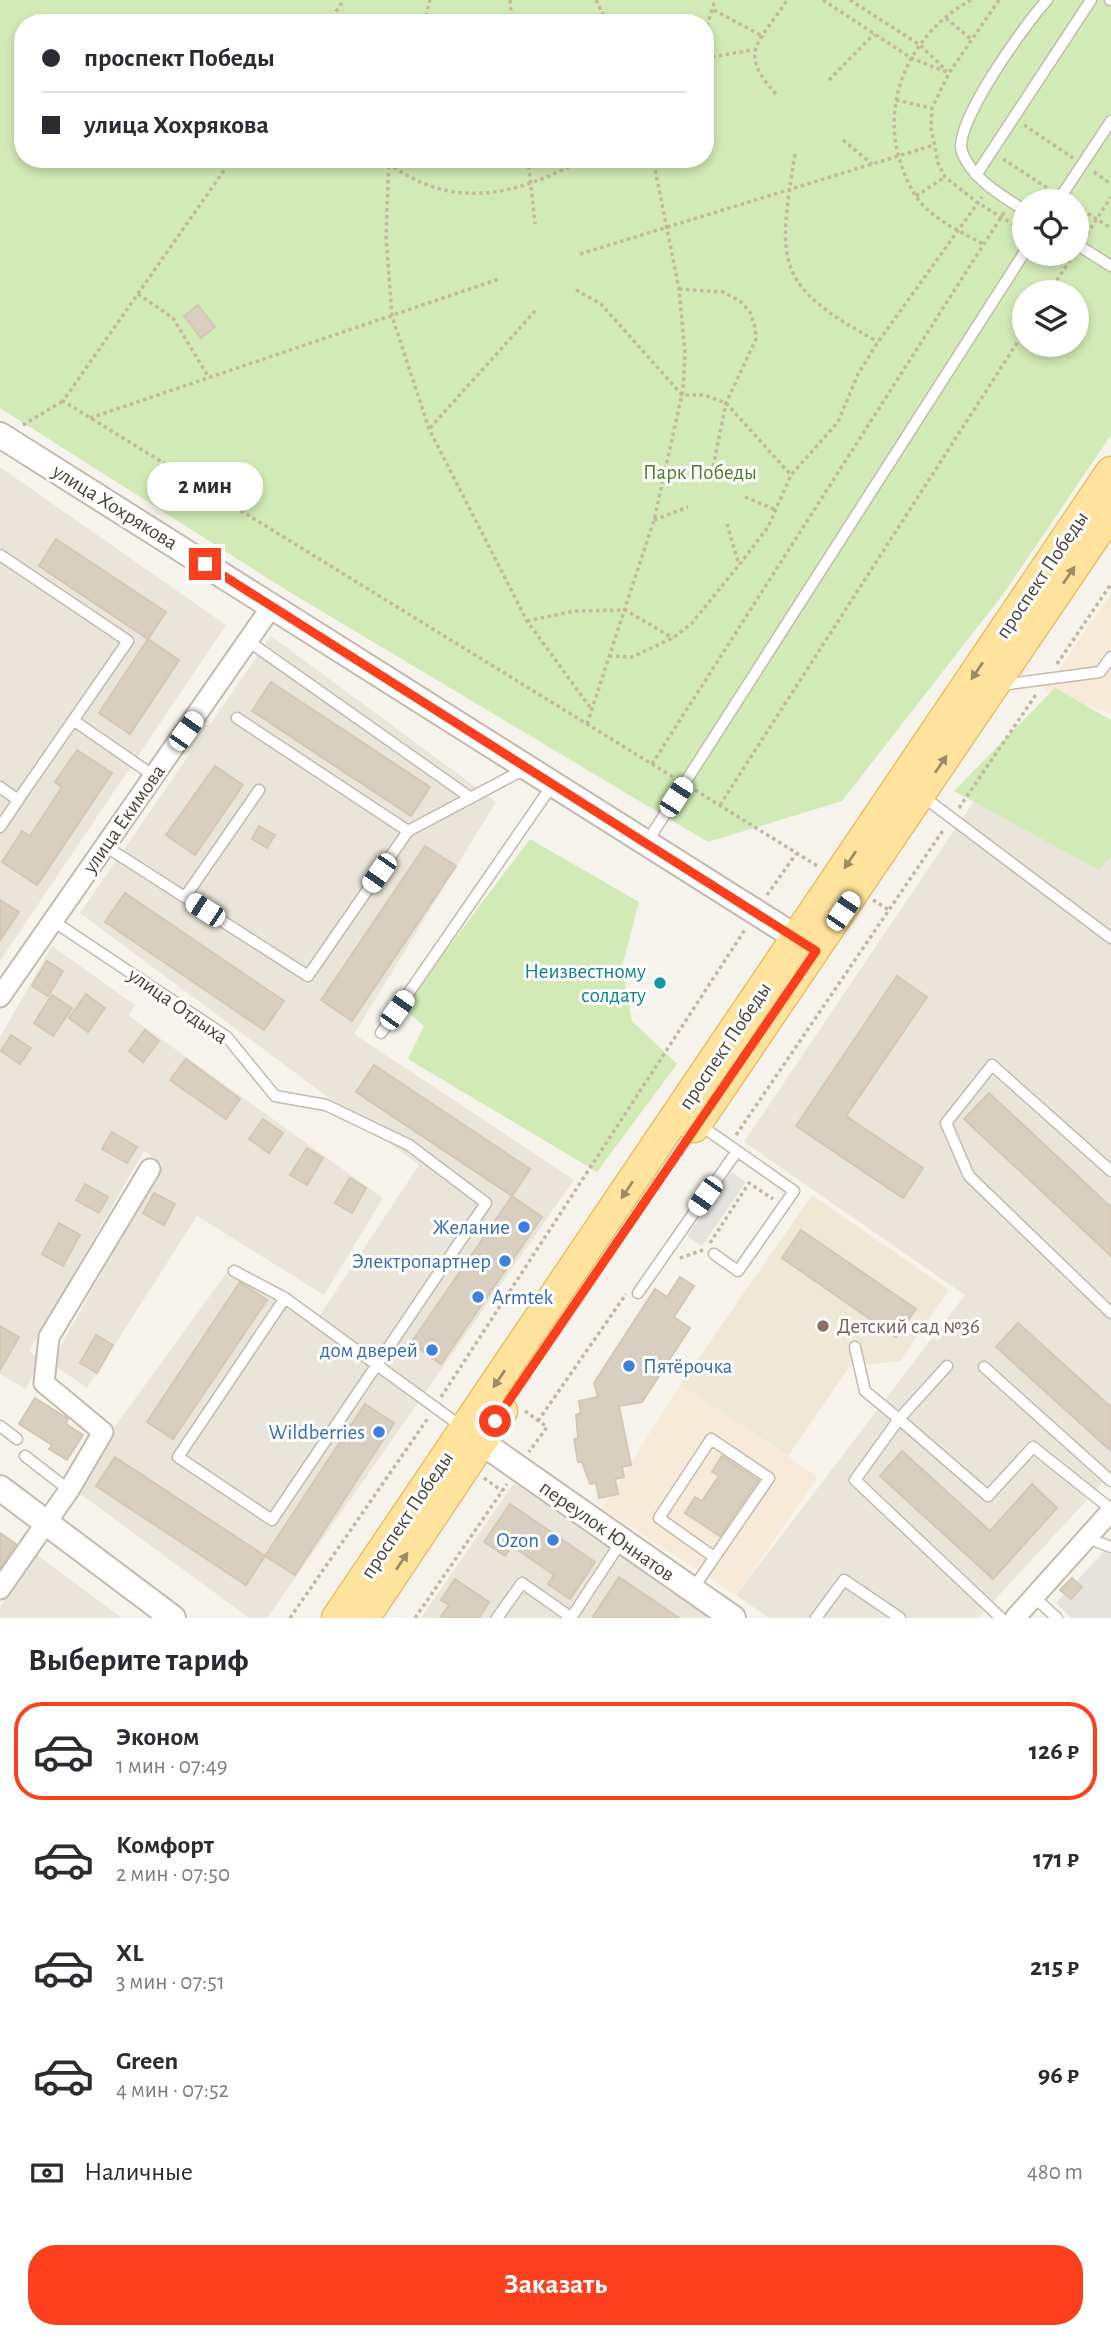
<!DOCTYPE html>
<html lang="ru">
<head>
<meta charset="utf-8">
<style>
	:root { --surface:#fff; --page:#f2f2f3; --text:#2b2b33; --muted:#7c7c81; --line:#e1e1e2; --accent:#fc3f1d }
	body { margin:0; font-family:"Alegreya Sans",sans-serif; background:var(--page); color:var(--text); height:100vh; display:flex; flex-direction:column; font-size:26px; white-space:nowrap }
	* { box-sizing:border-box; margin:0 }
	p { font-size:23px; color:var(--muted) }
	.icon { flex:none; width:38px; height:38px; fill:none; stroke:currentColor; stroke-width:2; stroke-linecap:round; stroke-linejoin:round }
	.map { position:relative; height:1618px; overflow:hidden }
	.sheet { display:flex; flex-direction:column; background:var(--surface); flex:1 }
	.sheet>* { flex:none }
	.top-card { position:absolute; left:14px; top:14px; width:700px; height:154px; border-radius:28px; box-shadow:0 4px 10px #0003; display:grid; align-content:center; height:154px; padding:0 28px; background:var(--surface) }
	.controls { position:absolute; left:1012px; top:189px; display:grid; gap:14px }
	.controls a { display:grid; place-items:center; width:77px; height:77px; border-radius:50%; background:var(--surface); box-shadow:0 4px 10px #0003; font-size:35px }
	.end { position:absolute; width:32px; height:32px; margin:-16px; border:9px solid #fc3f1d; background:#fff; box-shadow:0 0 0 4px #fff }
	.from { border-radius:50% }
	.bubble { position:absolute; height:49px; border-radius:24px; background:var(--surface); box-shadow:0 4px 10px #0003; font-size:23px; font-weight:600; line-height:49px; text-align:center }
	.car { position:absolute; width:21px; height:42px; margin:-21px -10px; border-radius:9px; box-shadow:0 0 5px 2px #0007; background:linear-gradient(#fff 24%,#345 0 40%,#fff 0 76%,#345 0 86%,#fff 0) }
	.top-card b { display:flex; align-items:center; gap:24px; height:66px; font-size:26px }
	.top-card b+b { border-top:2px solid var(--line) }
	.top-card i { width:18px; height:18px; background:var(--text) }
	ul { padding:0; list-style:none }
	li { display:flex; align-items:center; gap:21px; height:98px; margin:0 14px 10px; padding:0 14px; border:4px solid transparent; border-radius:28px }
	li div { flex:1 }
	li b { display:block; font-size:26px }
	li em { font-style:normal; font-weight:600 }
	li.selected { border-color:var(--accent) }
	li>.icon { width:63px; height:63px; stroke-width:1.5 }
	h2 { padding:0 28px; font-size:32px; line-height:84px }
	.pay { display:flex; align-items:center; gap:18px; height:77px; padding:0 28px; font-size:26px }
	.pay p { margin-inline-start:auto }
	.action { display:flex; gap:14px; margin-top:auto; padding:14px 28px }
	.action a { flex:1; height:80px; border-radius:28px; background:var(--accent); color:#fff; font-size:28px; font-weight:600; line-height:80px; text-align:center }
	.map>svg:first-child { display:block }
</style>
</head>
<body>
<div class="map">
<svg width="1111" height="1618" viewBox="0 0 1111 1618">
	<rect width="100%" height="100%" fill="#f6f3ec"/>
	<path fill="#eae5da" d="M0,467l226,158 -226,336z
		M271,636l225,166 -142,232 220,146 -307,438h-18l-178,-131 162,-223 87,51 99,-150 -339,-252z
		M1017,737l94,60v677l-133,144h-209l-33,-23 229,-300 -221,-153z
		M52,946l83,59 -6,11 254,182 -59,97 -127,-79 -110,172 -36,-25 112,-199 -19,-13 -115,200 12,8 -15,30 -26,-15v-337z
		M514,1483l196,135h-289z
		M36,1554l86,64h-122v-11z"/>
	<path fill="#f7ead8" d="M1111,594v120l-67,-23z
		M680,1385l138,92 -82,118 -134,-86z"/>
	<path fill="#e6e2dd" d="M1111,1544v74h-40l-15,-15z"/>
	<path fill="#efe8d6" d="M812,1195l137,95 -49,71 -51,6 -61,89 -108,-71z"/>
	<path fill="#d2eab5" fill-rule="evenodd" d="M0,0h1111v435l-107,158 -162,208 -134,41 -420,-251 -288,-183zM23,23h682v136h-682zM1024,201h52v53h-52zM1024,292h52v53h-52z
		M1055,688l56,32v136l-12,14 -145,-79z
		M530,839l109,63 -17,65 10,54 45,43 -80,108 -189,-113 16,-33 -21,-18z"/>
	<path fill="#e5e3e0" d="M731,1172l15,10 -44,64 -15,-10z"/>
	<path fill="#d8cfc1" stroke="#d3c7b4" stroke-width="2" d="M198,305l17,22 -14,11 -17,-22z
		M56,539l110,73 -18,27 -109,-73z
		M148,639l31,21 -49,74 -31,-21z
		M271,682l159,105 -19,29 -159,-105z
		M77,750l35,23 -75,112 -35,-23 20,-31 8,5 32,-49 -7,-5z
		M215,766l28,19 -48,70 -29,-20z
		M259,826l16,9 -8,13 -15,-9z
		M425,846l31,20 -104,155 -31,-21z
		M125,893l159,108 -20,29 -159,-108z
		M0,900l19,12 -19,28z
		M47,961l16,10 -15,25 -16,-10z
		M897,976l30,21 -81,119 77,52 -20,30 -107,-72z
		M86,994l19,14 -17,24 -19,-14z
		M52,995l20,13 -19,28 -19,-13z
		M145,1030l14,11 -16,21 -14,-11z
		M11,1035l20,13 -11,16 -19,-13z
		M186,1059l54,40 -14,20 -56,-39z
		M374,1065l156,104 -18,27 -156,-104z
		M989,1093l122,114v49l-147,-137z
		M263,1119l20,14 -14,20 -20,-14z
		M112,1132l25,15 -10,16 -25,-14z
		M307,1148l16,10 -16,27 -17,-10z
		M350,1178l16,10 -14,25 -17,-10z
		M85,1184l23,13 -9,16 -23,-13z
		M154,1193l21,11 -11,21 -21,-12z
		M512,1196l30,21 -101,147 -30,-21z
		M59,1223l21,12 -17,31 -21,-12z
		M801,1230l115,79 -20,28 -114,-79z
		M680,1277l14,9 -20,31 16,11 -48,74 -23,4 12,59 -9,2 2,10 -9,2 3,15 -19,4 -3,-15 -6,1 -8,-22h-4l-4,-23 4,-1 -2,-23 5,-2 -2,-12 19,-4 -4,-14 61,-94 12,8z
		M240,1282l27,18 -94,139 -26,-17z
		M1018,1323l93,84v44l-115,-104z
		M0,1326l19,11 -19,33z
		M96,1335l17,10 -16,28 -17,-10z
		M35,1398l33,21 -2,5 17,11 -16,25 -18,-11 3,-4 -33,-21z
		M365,1404l29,19 -99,152 -30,-19z
		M902,1451l88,80 42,-47 25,24 -64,71 -113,-103z
		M722,1456l36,24 -38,56 -35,-23 10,-16 7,4 17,-25 -7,-4z
		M115,1457l150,99 -19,29 -150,-99z
		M510,1504l85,58 -25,37 -22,-15 6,-9 -42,-29 -7,10 -21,-14z
		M0,1533l16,11 -16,24z
		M619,1577l60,41h-87z
		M1072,1578l10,9 -11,12 -11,-9z
		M455,1579l34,23 -10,16h-39l9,-13 -8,-5z"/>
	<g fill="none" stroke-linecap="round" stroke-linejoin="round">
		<defs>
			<path id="service" d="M1110,0h1
				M976,175l115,-175
				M1058,201l53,-80
				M1024,210c-23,-15 -52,-31 -62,-58 -10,-27 64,-129 85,-152
				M1076,244l35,22
				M0,555l128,86 -110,159 -18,-13
				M248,641l223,157
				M1001,685l99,-13 11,-15
				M73,720l81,56
				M921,795l190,143
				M0,827l19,-28
				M408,831l117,-62
				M647,842l377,-589
				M105,846l203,130 100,-145 -171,-113
				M185,897l74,-107
				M53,921l174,116 48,59 51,9 83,40 77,58 -214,317 -94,-63 107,-159
				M381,1033l172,-249
				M700,1125l94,66 -56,80 -24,-17
				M1111,1171l-119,-106 -46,58 23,53 142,137
				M234,1271l51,27 177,129
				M638,1293l99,-142
				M855,1347l10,44 34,28 48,-53
				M984,1367l127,114
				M0,1426l17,13
				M25,1456l44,34
				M1087,1538l24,9
				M692,1590l77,-112 -58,-39 -52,79 55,39
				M1034,1597l23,21
				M497,1618l25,-35 50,35
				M571,1618l50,-76
				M816,1618l28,-38 56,38
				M1001,1618l-146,-138 44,-61 89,77 45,-49 78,62"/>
			<path id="minor" d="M0,997l272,-391
				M0,1589l69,-99 34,-58 -59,-49 5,-46 101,-168
				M1015,1618l96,-107"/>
			<path id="tertiary" d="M0,435l797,503
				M481,1442l252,176
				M0,1488l173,130"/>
			<path id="primary" d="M694,1127l417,-615
				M337,1618l774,-1146
				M364,1618l138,-207"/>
		</defs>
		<use href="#service" stroke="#c2bbae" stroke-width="13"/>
		<use href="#minor" stroke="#c2bbae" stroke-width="23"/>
		<use href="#tertiary" stroke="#c2bbae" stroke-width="28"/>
		<use href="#primary" stroke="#e6c16a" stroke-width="33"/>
		<path stroke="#c4b79f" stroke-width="3.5" stroke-dasharray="3.5 3.5" stroke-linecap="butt" d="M510,0l2,23
			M596,0l11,23
			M823,0l88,58 38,15
			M850,0l70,45 27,26
			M971,0c-59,32 -92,100 -70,164 5,16 14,35 27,46 15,14 37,24 55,34
			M999,0l-50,73 -17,35 -1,20 7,35 7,14 33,26 46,28
			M714,10l50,27
			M946,18l26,22
			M328,23l16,-23
			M424,23l6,-23
			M705,33l10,-33
			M705,58l48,-8
			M829,80l45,-46
			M776,94c-40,-44 -16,-51 11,-94
			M896,100l35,8
			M1024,125l49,33
			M843,140l29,24
			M795,154c-18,112 -20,131 83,188
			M232,159l-169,242 610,376
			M389,159l-3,77 6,80 37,113 98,192 65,89
			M528,159l7,65
			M1003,159l46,30
			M388,163c66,49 129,32 196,-4
			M1094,172l17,12
			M916,196l29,-19
			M1076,206l35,22
			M1087,234l24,-37
			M580,254l354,-109
			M1061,254l9,6
			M679,289l44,3 17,9 10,11 5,15 1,12 -30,64 -13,64
			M576,290l25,14 81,91h22l22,8 64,71
			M1049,292l24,-36
			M138,294l35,24 36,60
			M90,418l409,-139
			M23,425l40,-24
			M430,428l106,-118
			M745,497l31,13
			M654,520l34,-13
			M727,524l12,41
			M527,621l47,-10 51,-1 48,28
			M609,656l23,1 41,-19 19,-15 47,-58 29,-38 23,-52 47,-53 20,-48 20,-32 104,-145
			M1057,664l54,-80
			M587,724l67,-204 29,-130 2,-37 -6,-64 -26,-130
			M652,764l353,-553
			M695,790l124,77
			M720,805l304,-473
			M959,808l78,-115
			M767,895l29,-41
			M873,900l16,10
			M736,1135l208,-306
			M710,1243l39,-60 24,16
			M680,1258l23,-8
			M441,1397l305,-469
			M525,1411l22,16 -18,25
			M538,1421l88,-127
			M484,1478l18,13
			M290,1618l138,-200
			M415,1618l92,-134"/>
		<use href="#service" stroke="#fff" stroke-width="10"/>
		<use href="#minor" stroke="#fff" stroke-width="19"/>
		<use href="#tertiary" stroke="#fff" stroke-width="24"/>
		<use href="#primary" stroke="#ffe39c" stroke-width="30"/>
	</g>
	<defs><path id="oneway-solid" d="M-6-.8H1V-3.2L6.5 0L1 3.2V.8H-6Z" transform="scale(1.75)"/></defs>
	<g fill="#9c8c66">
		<use href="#oneway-solid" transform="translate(1069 575) rotate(-56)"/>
		<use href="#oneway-solid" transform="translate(977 671) rotate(124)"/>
		<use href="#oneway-solid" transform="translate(941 764) rotate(-56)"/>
		<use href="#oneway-solid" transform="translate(850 860) rotate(124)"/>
		<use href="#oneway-solid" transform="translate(627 1190) rotate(124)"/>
		<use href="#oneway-solid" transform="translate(499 1379) rotate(124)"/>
		<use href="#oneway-solid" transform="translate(402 1561) rotate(-56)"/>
	</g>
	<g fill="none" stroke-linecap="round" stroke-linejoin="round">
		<path stroke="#fc3f1d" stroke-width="9" d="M205,564l611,387 -321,470"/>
	</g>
	<circle fill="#0f9aa8" stroke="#fff" stroke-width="2.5" cx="660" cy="983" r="7"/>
	<g fill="#3f7fe0" stroke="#fff" stroke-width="2.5">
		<circle cx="524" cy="1227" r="7"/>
		<circle cx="505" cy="1261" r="7"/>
		<circle cx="478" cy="1297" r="7"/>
		<circle cx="432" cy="1350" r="7"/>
		<circle cx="629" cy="1366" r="7"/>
		<circle cx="379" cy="1432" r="7"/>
		<circle cx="553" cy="1540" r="7"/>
	</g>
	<circle fill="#8d6e63" stroke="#fff" stroke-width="2.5" cx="823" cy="1326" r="7"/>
	<g text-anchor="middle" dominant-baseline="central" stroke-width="6" stroke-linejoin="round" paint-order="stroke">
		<g font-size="21" fill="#4a7f2a" stroke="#fff">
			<text x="700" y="472">Парк Победы</text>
		</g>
		<g font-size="21" fill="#4b4439" stroke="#fff">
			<text transform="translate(115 507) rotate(32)">улица Хохрякова</text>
			<text transform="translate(1042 575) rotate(-56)">проспект Победы</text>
			<text transform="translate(124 819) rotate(-55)">улица Екимова</text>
			<text transform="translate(178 1006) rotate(35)">улица Отдыха</text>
			<text transform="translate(725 1046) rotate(-56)">проспект Победы</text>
			<text transform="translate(407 1515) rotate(-56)">проспект Победы</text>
			<text transform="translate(607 1531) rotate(35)">переулок Юннатов</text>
		</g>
		<g font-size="21" fill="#0d838f" stroke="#fff" text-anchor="end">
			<text x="646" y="971">Неизвестному<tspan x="646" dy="24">солдату</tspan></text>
		</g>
		<g font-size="21" fill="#366cbe" stroke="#fff" text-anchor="end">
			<text x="510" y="1227">Желание</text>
			<text x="491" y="1261">Электропартнер</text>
			<text x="492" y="1297" text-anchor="start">Armtek</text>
			<text x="418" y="1350">дом дверей</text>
			<text x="643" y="1366" text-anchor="start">Пятёрочка</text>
			<text x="365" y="1432">Wildberries</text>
			<text x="539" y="1540">Ozon</text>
		</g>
		<g font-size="21" fill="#785e54" stroke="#fff" text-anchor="start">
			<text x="837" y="1326">Детский сад №36</text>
		</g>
	</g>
</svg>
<div class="controls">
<a><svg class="icon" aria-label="locate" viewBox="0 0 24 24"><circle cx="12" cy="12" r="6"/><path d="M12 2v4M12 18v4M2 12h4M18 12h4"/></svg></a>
<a><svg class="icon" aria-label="layers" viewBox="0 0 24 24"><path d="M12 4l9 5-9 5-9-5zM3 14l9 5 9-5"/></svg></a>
</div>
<i class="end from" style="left:495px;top:1421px"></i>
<i class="end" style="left:205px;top:564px"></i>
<div class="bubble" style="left:147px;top:462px;width:116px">2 мин</div>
<i class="car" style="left:186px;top:731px;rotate:35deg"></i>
<i class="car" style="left:676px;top:797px;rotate:33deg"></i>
<i class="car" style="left:379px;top:873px;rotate:215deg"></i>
<i class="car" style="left:205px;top:910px;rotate:303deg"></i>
<i class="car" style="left:843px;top:911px;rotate:34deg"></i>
<i class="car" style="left:397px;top:1010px;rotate:35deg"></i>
<i class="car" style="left:705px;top:1196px;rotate:215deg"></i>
<div class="top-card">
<b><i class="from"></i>проспект Победы</b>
<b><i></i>улица Хохрякова</b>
</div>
</div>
<section class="sheet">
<h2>Выберите тариф</h2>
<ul>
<li class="selected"><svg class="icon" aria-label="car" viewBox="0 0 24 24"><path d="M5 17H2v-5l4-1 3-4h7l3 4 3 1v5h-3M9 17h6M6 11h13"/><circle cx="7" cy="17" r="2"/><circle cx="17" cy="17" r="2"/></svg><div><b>Эконом</b><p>1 мин · 07:49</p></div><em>126 ₽</em></li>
<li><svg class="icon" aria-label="car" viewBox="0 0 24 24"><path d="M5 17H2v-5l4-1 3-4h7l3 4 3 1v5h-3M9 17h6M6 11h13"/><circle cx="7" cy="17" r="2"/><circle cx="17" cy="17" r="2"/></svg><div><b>Комфорт</b><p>2 мин · 07:50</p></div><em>171 ₽</em></li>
<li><svg class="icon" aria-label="car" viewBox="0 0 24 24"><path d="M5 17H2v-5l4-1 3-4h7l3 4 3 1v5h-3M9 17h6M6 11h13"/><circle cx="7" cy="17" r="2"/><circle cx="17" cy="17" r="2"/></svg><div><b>XL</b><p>3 мин · 07:51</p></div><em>215 ₽</em></li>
<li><svg class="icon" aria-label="car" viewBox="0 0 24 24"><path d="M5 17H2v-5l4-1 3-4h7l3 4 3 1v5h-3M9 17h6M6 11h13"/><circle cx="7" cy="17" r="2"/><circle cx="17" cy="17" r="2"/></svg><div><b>Green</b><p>4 мин · 07:52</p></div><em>96 ₽</em></li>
</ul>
<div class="pay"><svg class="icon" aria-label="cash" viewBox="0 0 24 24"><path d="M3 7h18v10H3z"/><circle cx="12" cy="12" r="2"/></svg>Наличные<p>480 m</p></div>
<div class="action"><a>Заказать</a></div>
</section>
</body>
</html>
